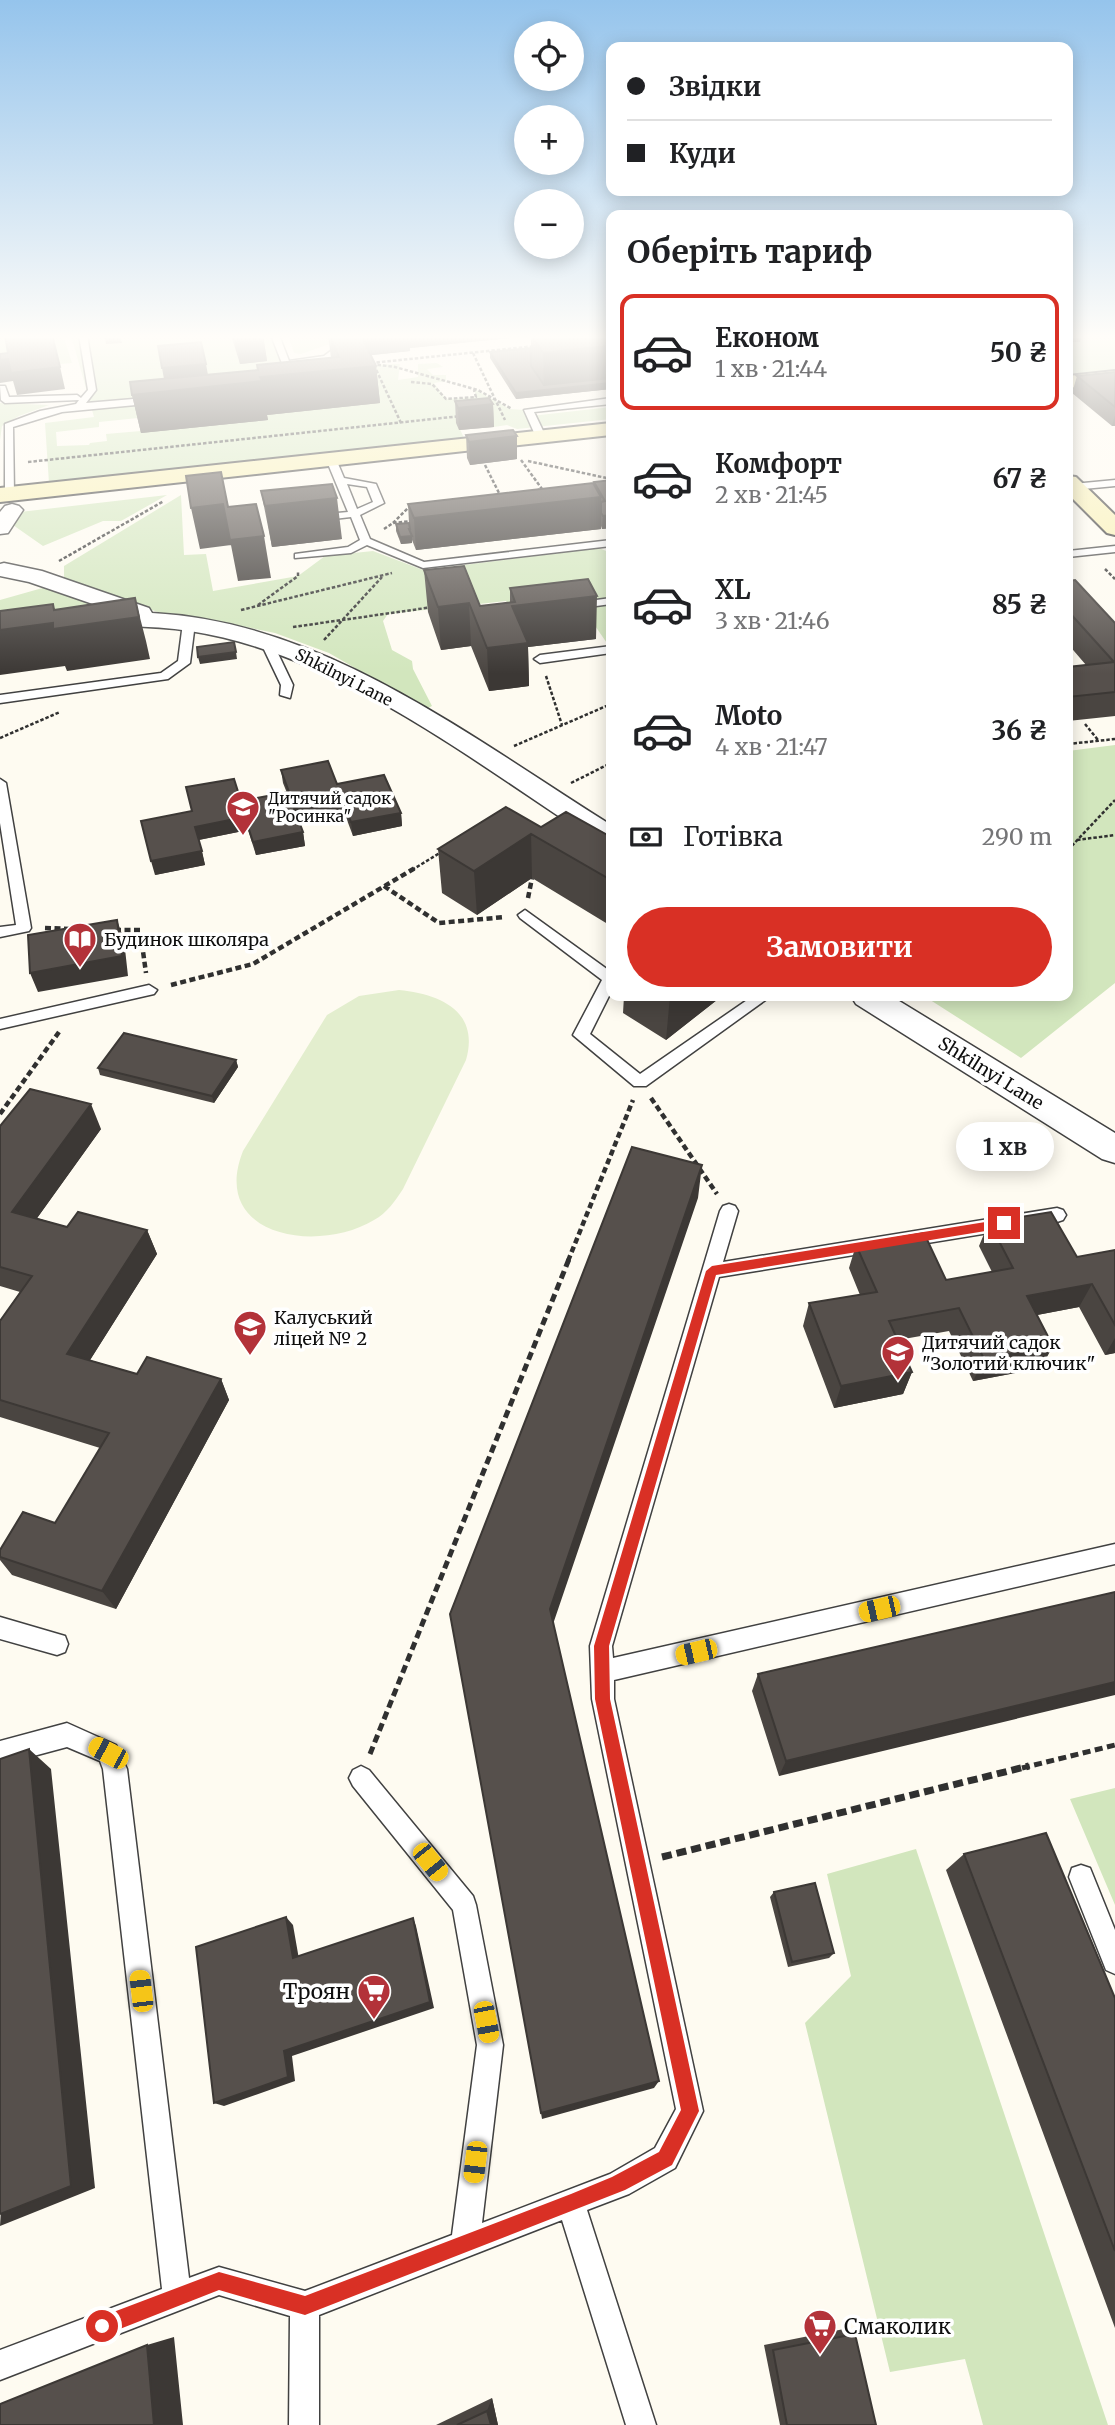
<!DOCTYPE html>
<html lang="uk">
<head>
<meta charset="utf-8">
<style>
	:root { --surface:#fff; --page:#f6f6f6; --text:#202124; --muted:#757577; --line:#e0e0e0; --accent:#d93025 }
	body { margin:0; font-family:Merriweather,serif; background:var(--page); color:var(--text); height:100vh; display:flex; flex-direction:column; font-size:26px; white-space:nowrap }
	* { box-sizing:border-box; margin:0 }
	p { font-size:23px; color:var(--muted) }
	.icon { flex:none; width:38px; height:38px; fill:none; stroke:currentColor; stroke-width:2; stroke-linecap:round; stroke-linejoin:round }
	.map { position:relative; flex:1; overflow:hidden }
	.drawer { position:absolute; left:606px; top:210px; width:467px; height:791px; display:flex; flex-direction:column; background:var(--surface); border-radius:14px; box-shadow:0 4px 18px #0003 }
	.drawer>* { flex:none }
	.top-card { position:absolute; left:606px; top:42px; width:467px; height:154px; border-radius:14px; box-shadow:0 4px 18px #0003; display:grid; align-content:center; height:154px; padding:0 21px; background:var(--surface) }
	.buttons { position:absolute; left:514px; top:21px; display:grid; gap:14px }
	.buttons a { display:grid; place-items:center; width:70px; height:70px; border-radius:50%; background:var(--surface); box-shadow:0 4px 18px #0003; font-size:35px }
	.end { position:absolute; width:32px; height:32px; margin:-16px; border:9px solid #d93025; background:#fff; box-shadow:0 0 0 4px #fff }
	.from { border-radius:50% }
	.bubble { position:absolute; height:49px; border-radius:24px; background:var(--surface); box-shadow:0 4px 18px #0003; font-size:23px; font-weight:700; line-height:49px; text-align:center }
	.car { position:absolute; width:21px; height:42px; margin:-21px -10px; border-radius:9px; box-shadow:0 0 5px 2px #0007; background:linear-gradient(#f5c518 24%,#345 0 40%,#f5c518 0 76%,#345 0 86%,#f5c518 0) }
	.top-card b { display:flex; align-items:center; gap:24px; height:66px; font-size:26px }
	.top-card b+b { border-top:2px solid var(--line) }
	.top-card i { width:18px; height:18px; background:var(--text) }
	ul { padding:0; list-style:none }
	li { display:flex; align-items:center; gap:21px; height:116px; margin:0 14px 10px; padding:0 7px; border:4px solid transparent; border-radius:14px }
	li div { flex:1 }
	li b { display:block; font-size:26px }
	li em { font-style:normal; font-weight:700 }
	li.selected { border-color:var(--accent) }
	li>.icon { width:63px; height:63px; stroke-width:1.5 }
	h2 { padding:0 21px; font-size:32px; line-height:84px }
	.pay { display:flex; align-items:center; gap:18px; height:77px; padding:0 21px; font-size:26px }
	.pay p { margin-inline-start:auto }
	.button { display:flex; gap:14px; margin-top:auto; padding:14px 21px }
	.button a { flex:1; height:80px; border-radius:42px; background:var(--accent); color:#fff; font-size:28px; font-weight:700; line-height:80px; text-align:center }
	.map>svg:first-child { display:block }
</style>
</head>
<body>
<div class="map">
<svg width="1115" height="2425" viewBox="0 0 1115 2425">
	<rect width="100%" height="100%" fill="#fefbf1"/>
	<path fill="#d2e6bd" d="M0,335h63l9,28 -12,1 -7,-28 -38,39 -15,1z
		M71,335h33l3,9 14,-2 -1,-7h111l9,29 27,-3 -9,-26h17l13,32 -150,51 -39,4v5l-43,5 1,14 32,-1 1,-2 17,-2 -1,-7 162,-14 -1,-5 95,-50 38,-1 -2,16 20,-3v-13l19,-1 6,4 -16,2 6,6h13v6l-12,2 12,16 30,-2 -2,-8 36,20 14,1 7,6 80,-9v12l-94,10 -10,-4 -13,2 -4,-7 -33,3 7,15 -415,45 -4,-60 49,-6z
		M288,335h67l-54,19 -7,-1z
		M1085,335h30v35l-47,4v-32h11l-2,-5h9z
		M0,403l49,2 -30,11 -17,10 -2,14z
		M167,495l-46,26h-18l-60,25 -30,-21 7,-13z
		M181,495l3,60 22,-1 7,37 85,-15 27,-20 48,-5 50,19 176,-22 12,5v96l-20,-29 -71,6 -14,-25 -118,13 -5,7 9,29 20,11 1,8 19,37 -6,3 -97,-56 -54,-20 -44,-9 -59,-7 -108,-38v-13z
		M46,587l80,27 -126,4v-18z
		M1115,745v238l-94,75 -97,-62h144v-245z
		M1115,1788v117l-45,-106z
		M916,1849l192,576h-125l-18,-66 -75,13 -85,-349 46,-47 -24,-102z"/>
	<path fill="#e3eece" d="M399,990c41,4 81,21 67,70l-63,129c-8,12 -16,24 -29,31 -56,34 -165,17 -131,-69l84,-136 32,-19z"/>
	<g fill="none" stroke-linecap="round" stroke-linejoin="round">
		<defs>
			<path id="lane" d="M79,335h8l9,55 -10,13 71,-6 4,3 -4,3 -95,9 -49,15 1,67 -9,2v-72l35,-13 36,-7 3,-4 -74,3 -4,-3 -1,-14h5l4,11 68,-2 4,3 7,-8z
				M271,335h8l10,26 35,-5 28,-21h28l-23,4 -28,21 -38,4 7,20 -4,3 -4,-3z
				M611,398v6l-77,8 12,25 -5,3 -5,-3 -12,-27z
				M331,456l5,3 8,19 32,6 8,19 -24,12 10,24 54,23 187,-22v6l-188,22 -56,-23 -16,8 -56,5v-4l53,-7 12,-7 -9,-23 -35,4 -5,-3 5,-3 32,-3 -22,-53zM347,484l20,3 6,15 -16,7z
				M1115,480v6l-42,4 -5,-3 5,-3z
				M1115,546v6l-47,5v-6z
				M611,598v6l-37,5 -6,-3 6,-3z
				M189,620l6,3 -5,40 -22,16 -168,24v-8l161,-22 17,-12 5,-38z
				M266,638l6,3 21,44 -3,13 -10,-3 1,-10 -21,-44z
				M611,646v7l-71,10 -6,-4 6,-4z
				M0,779l6,4 25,145 -2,3 -29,6v-10l16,-2 -16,-102z
				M525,910l86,62v20l-21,42 50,40 113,-78h18l-125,90h-12l-61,-51 29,-55 -82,-62 -2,-3z
				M149,985l8,5 -3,4 -154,35v-10z
				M729,1204l6,2 3,5 -15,51 334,-54 6,2 3,5 -3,5 -6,2 -338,55 -107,369 1,12 502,-114v20l-501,116v19l89,412 -28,57 -46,26 -42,16 69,215h-30l-64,-205 -243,95v110h-30l1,-109 -71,-21 -219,85v-30l162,-61 -59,-520 -3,-8 -33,-14 -67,18v-24l67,-18 49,22 11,24 62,509 30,-11 86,24 147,-56 25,-190 -24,-135 -100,-124 -4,-8 4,-8 8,-4 8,4 104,126 3,9 27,140 -21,178 128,-49 45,-26 21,-39 -84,-410 -2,-53 130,-435 3,-5z
				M0,1617l65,19 3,8 -3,8 -8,3 -57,-16z
				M1081,1865l9,3 25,62v44l-9,-4 -37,-93 3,-9z"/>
			<path id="street" d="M12,504l7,2 4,4 -15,23 -8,1v-22l5,-6z
				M4,563l38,8 107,37 3,5c173,9 318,124 459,212v22l-10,-3c-125,-80 -261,-190 -411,-213 -62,-10 -127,-1 -190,3v-14l119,-7 -90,-31 -29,-6v-12z
				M851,996h40l224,137v30l-13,-4 -246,-155z"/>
			<path id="secondary" d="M1115,371v12l-47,5v-12z
				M611,423v12l-611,67v-14z
				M1068,476l8,1 39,38v20l-8,-2 -39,-39z"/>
		</defs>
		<use href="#lane" stroke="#414141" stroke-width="3"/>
		<use href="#street" stroke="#414141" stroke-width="3"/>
		<use href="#secondary" stroke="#303030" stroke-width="4"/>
		<path stroke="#303030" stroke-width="2.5" stroke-dasharray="3.5 2" stroke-linecap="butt" d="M473,353l32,67
			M371,363l165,-17
			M372,364l23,3 83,23 34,19
			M374,365l27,58
			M411,382l21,2 14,15 30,-2 -2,-7
			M521,460l21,29 -4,1
			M528,461l83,18
			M28,462l433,-46
			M485,465l16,32
			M393,523l18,-18
			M384,529l9,-6 19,-2
			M59,561l105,-60
			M1105,569l10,10
			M258,605l40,-29v-5
			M241,610l151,-37
			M293,627l140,-20
			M324,640l58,-63
			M546,676l16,49
			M1085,724l13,16
			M0,738l60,-26
			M1068,744l47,-5
			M514,746l97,-42
			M571,783l40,-20
			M1077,840l38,-5
			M1068,850l47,-50
			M412,870l31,-19"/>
		<path stroke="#303030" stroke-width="4.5" stroke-dasharray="6 3.5" stroke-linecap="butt" d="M384,886l55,37 66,-6
			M528,898l4,-20
			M45,928l27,1
			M115,930h25l6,43
			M171,985l82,-21 162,-96
			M651,1098l66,96
			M0,1114l59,-82
			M568,1261l65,-161"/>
		<path stroke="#303030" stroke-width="5" stroke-dasharray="8 4.5" stroke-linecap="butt" d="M370,1754l199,-495
			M1022,1768l93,-23"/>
		<path stroke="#303030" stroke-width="7" stroke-dasharray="10 5" stroke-linecap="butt" d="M662,1857l367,-91"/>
		<use href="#lane" fill="#fff" fill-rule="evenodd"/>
		<use href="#street" fill="#fff" fill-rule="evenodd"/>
		<use href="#secondary" fill="#f8f0b2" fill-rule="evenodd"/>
	</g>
	<path fill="#4a4541" d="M231,335h32l4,26 -27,3z
		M328,335h182v3l-100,10v3l-39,4 5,11 4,37 -113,12 1,5 -127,13 -9,-38 76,-20 49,-5v-5l74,-7z
		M531,335l80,54 -95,10 -26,-41v-6l41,-4z
		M1068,335l13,1 -1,6h-12z
		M1115,372v54h-3l-40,-33 5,-17z
		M455,401l38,3 1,23 -35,3 -3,-7z
		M466,435l51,1v23l-47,6 -3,-7z
		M611,480v48l-9,1 -1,-3v3l-185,21 -4,-10v3l-11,1 -5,-13v-7l13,-1 -1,-19 186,-19v-3z
		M261,491l81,48 -70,8z
		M424,570l56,36 30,-4v-14l86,51 -68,8 1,39 -40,5 -18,-45 -30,4 -13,-38z
		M1068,581l47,42v93l-47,5v-54l18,-2 -18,-21z
		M281,770l56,14 64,29 1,13 -49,10 -9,-24 -45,9 4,11 2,14 -49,9 -8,-25 -49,10 6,25 -50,10 86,-74 46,-8 -4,-10z
		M541,827l70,10v89l-79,-48 -55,37 -35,-22 -4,-44z
		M624,996h98l-56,44 -43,-27z
		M236,1060l2,7 -24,36 -114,-28 -2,-7z
		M0,1126l101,3 -64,89 30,9 80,3 10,24 -67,106 47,14 84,5 8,21 -113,209 -104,-34 -12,-15v-10l55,-27 45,-75 -100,-31v-96l20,-29 -20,-6z
		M989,1222l88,35 38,-7v103l-10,2 -26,-48 -42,8 4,53 -68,13 -24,-50 -51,9 14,32 -9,22 -69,14 -31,-82 6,-23 51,-8 -11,-27 7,-23 90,35 46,-8 -13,-26z
		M1115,1592l-336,184 -27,-85 6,-17z
		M964,1854l151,144v330l-169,-458z
		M774,1892l60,61 -5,5 -41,9 -18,-70z
		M844,2329l11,5 21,91h-96l-16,-80z
		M492,2398l6,27h-62z"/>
	<path fill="#3c3835" d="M53,335l12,54 -48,6 -4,-14 -13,2v-23z
		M235,335h28l4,26 -27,3z
		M351,335h159v3l-100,10v3l-56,6z
		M120,337l2,6 -16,1 -1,-6z
		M611,346v43l-95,10v-6l28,-3 -1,-37z
		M206,364l2,11 -44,4 -2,-11z
		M376,366l4,37 -113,12 1,5 -127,13 -9,-38 128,-18z
		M493,404l1,23 -35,3 -1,-22z
		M1115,415v11h-3z
		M517,436v23l-47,6 -1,-23z
		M601,497v32l-185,21 -2,-32z
		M337,498l5,41 -70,8 -7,-41z
		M223,504l8,41 -31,4 -9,-41z
		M611,515v13l-9,1 1,-13z
		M264,536l7,42 -33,3 -8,-41z
		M412,536v7l-11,1 -1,-7z
		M597,596l-1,43 -68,8 1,39 -40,5 -2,-43 25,-42z
		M135,598l11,43 4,18 -83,12 -2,-5 -65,9v-45l54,-20 -1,-6 7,24z
		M469,603l2,43 -30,4 -3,-43z
		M236,652l1,7 -37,5 -2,-7z
		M342,799l2,13 -47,10 -3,-14z
		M401,813l1,13 -49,10 -2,-14z
		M245,817l3,13 -50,10 -3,-13z
		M303,832l2,14 -49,9 -3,-13z
		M531,834l1,44 -55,37 -3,-44z
		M202,851l3,14 -50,10 -4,-14z
		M117,920l7,20 4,36 -90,16 -8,-19z
		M670,996h52l-56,44z
		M236,1060l2,7 -24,36 -2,-7z
		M91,1104l10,25 -76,106 -13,-23z
		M702,1165l-4,33 -148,435v-24z
		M147,1230l10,24 -77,122 -13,-22z
		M1092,1284l-13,23 -63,12 11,-23z
		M1115,1338v15l-10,2z
		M1053,1346l-12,22 -68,13 11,-22z
		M912,1372l-9,22 -69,14 7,-22z
		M221,1379l8,21 -113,209 -14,-18z
		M1115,1682v13l-336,81 7,-15z
		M29,1749l22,20 44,419 -95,38z
		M286,1917l7,8 7,40 -7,-7z
		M413,1918l3,8 18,82 -142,48 3,25 -71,25 -10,-3 70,-52z
		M659,2081l-5,7 -112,31 -1,-6z
		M174,2337l9,88h-29l-7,-80z
		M492,2398l6,27h-7l-4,-14z"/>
	<path fill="#56504c" stroke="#3c3835" stroke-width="2" d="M5,335h47l8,32 -49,6 -3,-14 -8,1v-6l8,-1z
		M104,335h16v2l-15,1z
		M329,335h32l15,31 -116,11 2,4 -130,14 -2,-13 128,-12 -1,-5 82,-8z
		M531,335h33l4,4 43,-4v11l-68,7z
		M1068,335h12l1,1 -13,1z
		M201,342l5,22 -44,4 -4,-22z
		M531,348v18l13,19 67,-7v5l-95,10 -26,-41z
		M1115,372v35l-38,-31z
		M489,398l4,6 -35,4 -3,-7z
		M513,430l4,6 -48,6 -3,-7z
		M221,472l7,35 28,-3 8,32 -34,4 -7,-36 -32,4 -5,-32z
		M611,480v35l-8,1 -2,-3v-11l4,-1 -11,-19z
		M593,483l8,14 -187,21 -6,-14z
		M332,484l5,14 -72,8 -4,-15z
		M409,523l1,6h-1l3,7 -12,1 -4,-13z
		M464,566l16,40 35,-4 -5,-14 78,-9 9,17 -85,10 16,37 -41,5 -18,-45 -31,4 -14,-37z
		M1075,580l40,43v69l-47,5v-30l46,-5 -46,-51v-30z
		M135,598l4,19 -86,12v-6l-53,7v-19l53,-7 1,6z
		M234,642l2,10 -38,5 -1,-10z
		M328,761l9,23 47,-9 17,38 -50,9 -9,-23 -48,9 9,24 -50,10 -8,-25 -50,10 7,24 -51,10 -10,-40 51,-10 -6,-24 48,-8 7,22 48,-9 -8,-22z
		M506,807l35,20 25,-15 45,25v43l-80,-46 -57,37 -36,-22z
		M117,920l5,36 -92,17 -2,-38z
		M124,1033l112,27 -24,36 -114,-28z
		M30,1089l61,15 -79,108 55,15 11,-15 69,18 -80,124 70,20 10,-17 74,22 -119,212 -102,-34v-7l23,-38 32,11 54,-90 -109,-33v-79l32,-45 -32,-9v-141z
		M632,1147l70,18 -152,444 109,472 -118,32 -91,-499z
		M1051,1212l26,45 38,-7v75l-23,-41 -65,12 26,50 -69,13 -25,-51 -70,13 23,51 -71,14 -32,-83 68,-11 -21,-47 68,-12 22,47 67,-12 -24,-46z
		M1115,1592v90l-329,79 -28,-87z
		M29,1749l42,437 -71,28v-455z
		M1046,1833l69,165v253l-151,-397z
		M815,1883l19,70 -42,9 -18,-70z
		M286,1917l7,41 120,-40 17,84 -146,49 4,26 -74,26 -18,-156z
		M855,2334l21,91h-89l-14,-75z
		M147,2345l7,80h-154v-21z
		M487,2411l4,14h-34z"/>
	<linearGradient id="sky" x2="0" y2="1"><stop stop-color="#95c4ec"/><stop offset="0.5" stop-color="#fffdf9"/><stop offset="1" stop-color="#fffdf9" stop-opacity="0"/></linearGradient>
	<rect width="1115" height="674" fill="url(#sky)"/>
	<path fill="#d93025" d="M1004,1219l6,4 -6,5 -288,47 -107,371 1,53 89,412 -27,54 -47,25 -320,125 -86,-25 -117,46 -7,-3 -3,-7 3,-7 124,-47 86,24 266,-102 41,-17 47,-25 22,-42 -86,-411 -1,-53 112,-375 6,-5z"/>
	<defs>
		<symbol id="school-pin" viewBox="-11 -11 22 30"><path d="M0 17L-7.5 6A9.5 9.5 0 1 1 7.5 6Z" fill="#b33239" stroke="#fff"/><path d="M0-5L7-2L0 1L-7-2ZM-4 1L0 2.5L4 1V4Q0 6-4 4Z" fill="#fff"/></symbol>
		<symbol id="library-pin" viewBox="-11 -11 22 30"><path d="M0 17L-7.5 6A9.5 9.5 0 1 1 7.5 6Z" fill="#b33239" stroke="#fff"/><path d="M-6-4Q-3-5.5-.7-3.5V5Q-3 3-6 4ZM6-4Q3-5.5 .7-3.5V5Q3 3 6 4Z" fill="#fff"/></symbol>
		<symbol id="supermarket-pin" viewBox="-11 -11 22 30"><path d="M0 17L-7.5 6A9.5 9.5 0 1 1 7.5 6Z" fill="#b33239" stroke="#fff"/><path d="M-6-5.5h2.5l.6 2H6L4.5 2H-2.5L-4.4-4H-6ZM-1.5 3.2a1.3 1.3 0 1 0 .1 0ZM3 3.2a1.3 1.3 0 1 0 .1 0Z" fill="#fff"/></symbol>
	</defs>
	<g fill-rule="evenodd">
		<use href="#school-pin" x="224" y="788" width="38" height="52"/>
		<use href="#library-pin" x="61" y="920" width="38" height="52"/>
		<use href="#school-pin" x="231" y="1308" width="38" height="52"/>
		<use href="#school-pin" x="879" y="1333" width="38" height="52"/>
		<use href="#supermarket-pin" x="355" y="1972" width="38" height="52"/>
		<use href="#supermarket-pin" x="801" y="2307" width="38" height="52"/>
	</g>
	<g text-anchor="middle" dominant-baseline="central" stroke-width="7" stroke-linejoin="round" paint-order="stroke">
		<g font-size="16" fill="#0e0e0e" stroke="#fff">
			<text transform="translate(344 677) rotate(27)">Shkilnyi Lane</text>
		</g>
		<g font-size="16" fill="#0e0e0e" stroke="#fff" text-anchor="start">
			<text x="268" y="798">Дитячий садок<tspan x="268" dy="18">"Росинка"</tspan></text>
		</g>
		<g font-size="18" fill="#0e0e0e" stroke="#fff" text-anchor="start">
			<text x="104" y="939">Будинок школяра</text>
			<text x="274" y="1317">Калуський<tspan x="274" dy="21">ліцей № 2</tspan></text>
			<text x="922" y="1342">Дитячий садок<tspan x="922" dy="21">"Золотий ключик"</tspan></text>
		</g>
		<g font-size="18" fill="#0e0e0e" stroke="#fff">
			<text transform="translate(991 1073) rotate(32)">Shkilnyi Lane</text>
		</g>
		<g font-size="21" fill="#0e0e0e" stroke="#fff" text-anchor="end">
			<text x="350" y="1991">Троян</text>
			<text x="844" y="2326" text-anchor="start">Смаколик</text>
		</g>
	</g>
</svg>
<div class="buttons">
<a><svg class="icon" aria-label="locate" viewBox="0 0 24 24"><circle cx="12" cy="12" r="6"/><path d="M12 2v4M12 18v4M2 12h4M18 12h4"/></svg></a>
<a>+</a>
<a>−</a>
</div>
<i class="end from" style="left:102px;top:2326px"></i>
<i class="end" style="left:1004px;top:1223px"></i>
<div class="bubble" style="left:956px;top:1122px;width:98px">1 хв</div>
<i class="car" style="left:879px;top:1609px;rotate:257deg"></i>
<i class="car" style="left:696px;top:1652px;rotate:257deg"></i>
<i class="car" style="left:108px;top:1753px;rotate:298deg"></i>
<i class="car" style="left:430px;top:1862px;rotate:141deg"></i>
<i class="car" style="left:141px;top:1991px;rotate:353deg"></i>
<i class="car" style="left:486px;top:2022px;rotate:169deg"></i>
<i class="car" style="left:475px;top:2162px;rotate:187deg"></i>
<div class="top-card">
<b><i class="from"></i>Звідки</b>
<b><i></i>Куди</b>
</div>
<section class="drawer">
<h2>Оберіть тариф</h2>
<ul>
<li class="selected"><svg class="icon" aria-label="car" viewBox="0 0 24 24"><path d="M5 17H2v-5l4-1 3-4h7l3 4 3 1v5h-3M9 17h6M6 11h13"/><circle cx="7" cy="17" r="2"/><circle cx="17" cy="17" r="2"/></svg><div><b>Економ</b><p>1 хв · 21:44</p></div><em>50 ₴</em></li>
<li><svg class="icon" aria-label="car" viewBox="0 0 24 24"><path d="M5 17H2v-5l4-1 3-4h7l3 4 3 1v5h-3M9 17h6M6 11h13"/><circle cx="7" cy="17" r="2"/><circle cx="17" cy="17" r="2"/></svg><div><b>Комфорт</b><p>2 хв · 21:45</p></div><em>67 ₴</em></li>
<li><svg class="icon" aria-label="car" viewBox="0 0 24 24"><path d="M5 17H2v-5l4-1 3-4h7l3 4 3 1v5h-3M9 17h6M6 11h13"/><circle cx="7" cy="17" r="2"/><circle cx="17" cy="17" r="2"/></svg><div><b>XL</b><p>3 хв · 21:46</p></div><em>85 ₴</em></li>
<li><svg class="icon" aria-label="car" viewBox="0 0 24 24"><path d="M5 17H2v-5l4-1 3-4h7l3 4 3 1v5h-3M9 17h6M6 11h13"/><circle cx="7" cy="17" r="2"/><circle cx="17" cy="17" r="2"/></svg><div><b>Moto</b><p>4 хв · 21:47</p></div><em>36 ₴</em></li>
</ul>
<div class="pay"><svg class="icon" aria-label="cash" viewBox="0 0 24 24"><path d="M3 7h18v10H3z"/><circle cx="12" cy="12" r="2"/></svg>Готівка<p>290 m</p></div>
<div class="button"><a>Замовити</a></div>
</section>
</div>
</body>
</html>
